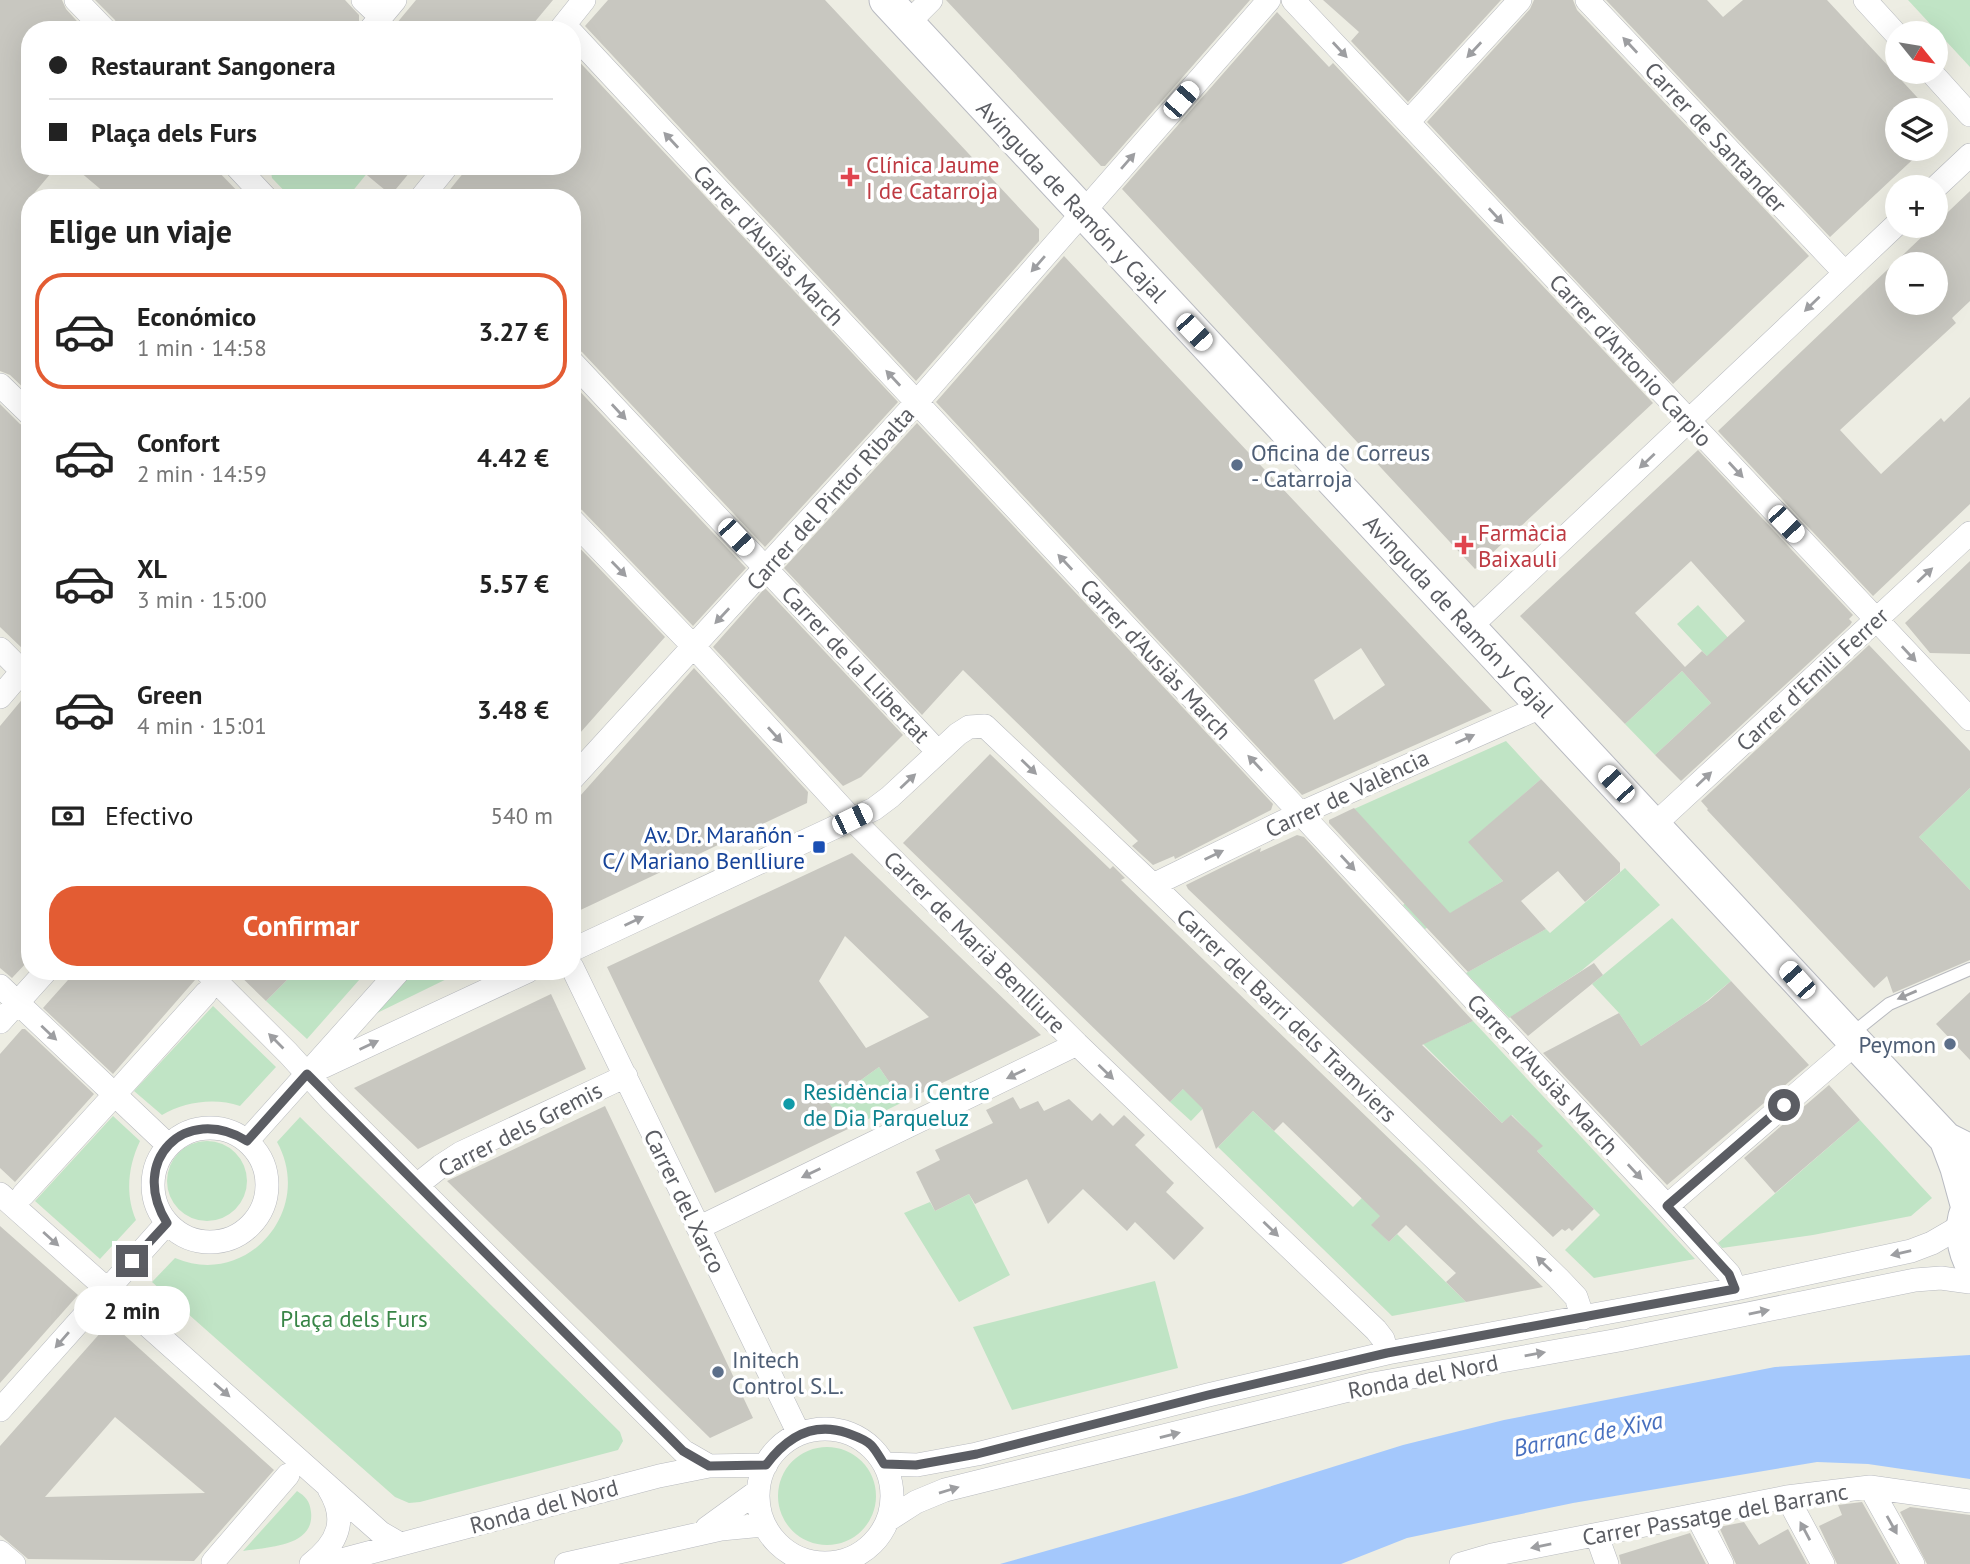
<!DOCTYPE html>
<html lang="es">
<head>
<meta charset="utf-8">
<style>
	:root { --surface:#fff; --page:#f2f2f2; --text:#222; --muted:#767676; --line:#e0e0e0; --accent:#e35c33 }
	body { margin:0; font-family:"PT Sans",sans-serif; background:var(--page); color:var(--text); height:100vh; display:flex; flex-direction:column; font-size:26px; white-space:nowrap }
	* { box-sizing:border-box; margin:0 }
	p { font-size:23px; color:var(--muted) }
	.icon { flex:none; width:38px; height:38px; fill:none; stroke:currentColor; stroke-width:2; stroke-linecap:round; stroke-linejoin:round }
	.map { position:relative; flex:1; overflow:hidden }
	.panel { position:absolute; left:21px; top:189px; width:560px; height:791px; display:flex; flex-direction:column; background:var(--surface); border-radius:28px; box-shadow:0 7px 28px #0002 }
	.panel>* { flex:none }
	.banner { position:absolute; left:21px; top:21px; width:560px; height:154px; border-radius:28px; box-shadow:0 7px 28px #0002; display:grid; align-content:center; height:154px; padding:0 28px; background:var(--surface) }
	.needle { width:46px; rotate:120deg }
	.fabs { position:absolute; left:1885px; top:21px; display:grid; gap:14px }
	.fabs a { display:grid; place-items:center; width:63px; height:63px; border-radius:50%; background:var(--surface); box-shadow:0 7px 28px #0002; font-size:35px }
	.end { position:absolute; width:32px; height:32px; margin:-16px; border:9px solid #5b5d63; background:#fff; box-shadow:0 0 0 4px #fff }
	.from { border-radius:50% }
	.bubble { position:absolute; height:49px; border-radius:24px; background:var(--surface); box-shadow:0 7px 28px #0002; font-size:23px; font-weight:700; line-height:49px; text-align:center }
	.car { position:absolute; width:21px; height:42px; margin:-21px -10px; border-radius:9px; box-shadow:0 0 5px 2px #0007; background:linear-gradient(#fff 24%,#345 0 40%,#fff 0 76%,#345 0 86%,#fff 0) }
	.banner b { display:flex; align-items:center; gap:24px; height:66px; font-size:26px }
	.banner b+b { border-top:2px solid var(--line) }
	.banner i { width:18px; height:18px; background:var(--text) }
	ul { padding:0; list-style:none }
	li { display:flex; align-items:center; gap:21px; height:116px; margin:0 14px 10px; padding:0 14px; border:4px solid transparent; border-radius:28px }
	li div { flex:1 }
	li b { display:block; font-size:26px }
	li em { font-style:normal; font-weight:700 }
	li.selected { border-color:var(--accent) }
	li>.icon { width:63px; height:63px; stroke-width:1.5 }
	h2 { padding:0 28px; font-size:32px; line-height:84px }
	.pay { display:flex; align-items:center; gap:18px; height:77px; padding:0 28px; font-size:26px }
	.pay p { margin-inline-start:auto }
	.cta { display:flex; gap:14px; margin-top:auto; padding:14px 28px }
	.cta a { flex:1; height:80px; border-radius:28px; background:var(--accent); color:#fff; font-size:28px; font-weight:700; line-height:80px; text-align:center }
	.map>svg:first-child { display:block }
</style>
</head>
<body>
<div class="map">
<svg width="1970" height="1564" viewBox="0 0 1970 1564">
	<rect width="100%" height="100%" fill="#edede3"/>
	<path fill="#c0e4c5" d="M1908,0h62v67z
		M276,166h97l-26,32h-56l-19,-20 -1,-6z
		M1698,605l79,86 -20,19 -80,-86z
		M1682,671l29,32 -56,52 -30,-31z
		M1506,741l35,38 -72,63 34,39 -78,48 -22,-24 22,-19 -71,-77z
		M1970,788v102l-51,-53z
		M1625,868l35,37 -79,66 -72,47 -43,-45 80,-44 4,4z
		M1672,918l59,63 -29,24 -61,41 -22,-33 -27,-29z
		M296,971h71l-60,68 -41,-38z
		M411,971h52l-90,44z
		M213,1006l63,61 -36,39c-26,-9 -56,-4 -78,9l-28,-24z
		M1473,1021l222,238 -101,19 -29,-28 35,-35 -63,-64 5,-5 -30,-31 -10,8 -79,-79z
		M1215,1057l19,19 -43,45 -21,-19z
		M879,1067l24,35 -55,27 -19,-26z
		M1253,1111l100,96 52,-53 18,17 -51,54 17,17 8,-8 69,68 -74,14 -174,-169z
		M113,1116l27,25c-12,25 -15,54 -4,79l-36,39 -65,-58z
		M300,1117l320,315 3,9 -5,9 -198,52 -11,1 -14,-6 -243,-215 23,-24c72,31 140,-48 102,-116z
		M1860,1120l72,78 -21,18 -98,19 -91,13 -4,-5z
		M167 1181a40 40 0 1 1 80 0a40 40 0 1 1-80 0Z
		M969,1194l41,81 -51,27 -55,-89 26,-11 5,9z
		M1155,1281l23,87 -166,42 -39,-83z
		M778 1496a49 49 0 1 1 98 0a49 49 0 1 1-98 0Z
		M297,1491c8,5 13,10 14,21 4,35 -44,35 -68,39z"/>
	<path fill="#a4c8fc" d="M1970,1355v124l-102,-15 -51,-2 -244,41 -166,35 -66,26h-341l243,-69 160,-50 101,-25 271,-53z"/>
	<path fill="#c8c7c0" fill-rule="evenodd" d="M0,0h62l4,9 19,21h-55v136h27l-27,32v196l-20,-19 -10,-4z
		M95,0h250l14,15v7l-3,8h-237l-4,-10z
		M416,0h137l-25,30h-137z
		M608,0h217l214,229v12l-123,140 -331,-355z
		M946,0h304l-145,166h-4z
		M1323,0h178l-93,102 -57,-61 8,-9z
		M1534,0h39l4,10 232,246 -136,128 -246,-262 103,-113z
		M1606,0h101l16,17 20,-17h84l102,110h-32v39h27l-94,88z
		M1277,12l52,55 4,-4 320,340 -178,166 -353,-380z
		M572,54l326,348 -133,145 -183,-195 -10,-4v-150h-129l26,-32h103z
		M73,166h140l31,32h-133z
		M356,166h59l-24,29z
		M1970,191v110l-18,17 4,5 -116,107 41,44 60,-56 3,4 26,-25v107l-97,92 -155,-165zM1897,264h39v39h-39z
		M1064,256l373,397 55,58 -190,84 -366,-393zM1361,648l24,37 -51,35 -20,-40z
		M572,383l174,185 -53,58 -111,-116 -10,-4z
		M0,404l20,20 10,4v220l-6,2 -24,-23z
		M917,423l356,381 -2,6 -96,49 -1,-3 -21,9 -21,-19 6,-5 -175,-171 -41,45 -138,-147z
		M1698,450l155,165 -4,4 3,3 -2,3 -169,156 -26,-26 56,-52 -29,-32 -57,53 -105,-108zM1691,561l54,60 -38,35 -5,-5 -17,16 -50,-54z
		M572,540l93,97 -93,105z
		M1970,561v93l-40,-1 -25,-30z
		M765,588l138,147 -42,42 -18,9 -130,-139z
		M1869,645l101,106v37l-51,49 51,53v70l-77,33 -6,-17 -13,12 -167,-178 1,-1 -7,-8z
		M694,668l114,124 -1,11 -235,111v-109z
		M30,690v269l-18,19 -12,-10v-242z
		M990,754l120,115 3,-3 12,12 -4,2 422,407 -77,15 -20,-20 10,-9 -17,-16 -33,-32 -17,17 -18,-17 9,-9 -97,-94 -9,9 -21,-20 -37,38 -14,-41 -19,-19 -13,13 -267,-259z
		M1541,779l79,84v9l-35,30 -27,-31 -37,30 25,28 -78,43 -139,-149v-3l25,-12 96,105 53,-32 -35,-39z
		M1297,835l7,2 169,184 -51,24 80,78 9,-8 32,31 -6,5 57,58 -22,22 -3,-3 -4,3 -3,-2 -9,8 -365,-348 -2,-4 75,-37 -1,4z
		M852,853l189,182 -138,67 -24,-35 -50,36 19,26 -133,64 -108,-226zM845,936l84,81 -63,31 -47,-67z
		M1594,963l9,12 -75,61 -18,-19z
		M76,971h116l3,9 -82,94 -70,-66z
		M235,971h61l-30,30z
		M1731,981l78,84 -142,120 -124,-132 76,-40 22,33 67,-45z
		M1970,992v68l-34,-36z
		M551,994l35,75 -89,42 -79,38 -64,-61z
		M22,1029h3l69,65 -79,88 -15,-14v-114z
		M1829,1085l31,35 -85,73 -31,-35z
		M1013,1097l7,12 18,-8 6,10 25,-12 23,22 8,-8 13,13 11,-11 21,20 -10,10 39,38 -8,9 38,36 -30,32 -39,-38 -8,9 -44,-42 -35,35 -21,-45 -52,25 -6,-10 -34,17 -19,-39 24,-12 -5,-10 58,-27 -7,-13z
		M605,1106l148,312 -43,20 -263,-257z
		M0,1226l78,69 -78,88z
		M110,1322l164,148 -80,91 -166,-2 -28,-24v-89zM115,1417l90,76 -160,4z
		M1862,1502l35,62h-60l-18,-38 23,-11 -4,-10z
		M1910,1507l60,8v49h-43l-27,-52z
		M1744,1522l15,23 29,-16 19,35h-71l-17,-37z
		M1690,1533l16,31h-85l-2,-9z"/>
	<g fill="none" stroke-linecap="round" stroke-linejoin="round">
		<defs>
			<path id="lane" d="M1849,1036l40,-32 81,-35"/>
			<path id="street" d="M76,0l29,30
				M363,0l18,17
				M1293,0l677,719
				M1587,0l258,273
				M1865,0l32,35
				M908,23l23,-23
				M370,30l25,-30
				M560,30l24,-30
				M572,33l1095,1173 62,68 6,15
				M1931,72l39,43
				M1408,122l112,-122
				M236,166l30,32
				M1936,187l34,-32
				M421,198l26,-32
				M572,362l366,390
				M0,385l30,29
				M572,520l122,127 158,172 225,225 299,286 7,9 4,14
				M1469,628l428,-404
				M0,649l22,22
				M0,697l30,-35
				M572,779l344,-376 353,-403
				M1654,825l316,-292
				M1153,885l148,-72 242,-107
				M572,950l302,-141 16,-12 68,-63 11,-7 16,-1 168,159 405,393 18,19 7,21
				M572,967l227,467
				M206,971l82,82 42,46 353,352 26,15
				M0,986l168,159
				M0,1022l46,-51
				M307,1074l221,-103
				M123,1085l83,-92
				M153 1185a57 57 0 1 1 114 0a57 57 0 1 1-114 0Z
				M247,1141l152,-170
				M417,1185l24,-19 20,-13 165,-77
				M0,1194l364,324 17,15 19,11
				M23,1195l84,-92
				M1667,1206l189,-163
				M698,1228l379,-184
				M0,1410l167,-187
				M758 1496a67 67 0 1 1 134 0a67 67 0 1 1-134 0Z
				M884,1464l33,1 60,-11 231,-59 179,-42 348,-64 176,-38 21,-8 31,-18
				M1870,1487l43,77
				M1787,1497l36,67
				M1697,1516l25,48
				M888,1520l28,-18 29,-12 428,-106 246,-44 296,-60 26,-2 29,4
				M707,1528l51,-37
				M1597,1536l10,28
				M0,1552l14,12
				M213,1562l75,-87
				M311,1564c27,-21 37,-44 18,-75
				M326,1564l333,-88 50,-10 57,-1
				M566,1564l155,-35 43,-4
				M1461,1564l31,-9 295,-58 83,-10 100,14"/>
			<path id="secondary" d="M886,0l970,1043 90,96 24,12
				M1946,1139l11,29 11,40
				M1970,1204c-10,18 -8,39 0,57"/>
		</defs>
		<use href="#lane" stroke="#b8babf" stroke-width="14"/>
		<use href="#street" stroke="#b8babf" stroke-width="24"/>
		<use href="#secondary" stroke="#b8bac1" stroke-width="35"/>
		<use href="#lane" stroke="#fff" stroke-width="12"/>
		<use href="#street" stroke="#fff" stroke-width="23"/>
		<use href="#secondary" stroke="#fff" stroke-width="33"/>
	</g>
	<defs><path id="oneway-solid" d="M-6-.8H1V-3.2L6.5 0L1 3.2V.8H-6Z" transform="scale(1.75)"/></defs>
	<g fill="#9d9ea1">
		<use href="#oneway-solid" transform="translate(1630 45) rotate(-133)"/>
		<use href="#oneway-solid" transform="translate(1340 50) rotate(47)"/>
		<use href="#oneway-solid" transform="translate(1474 50) rotate(133)"/>
		<use href="#oneway-solid" transform="translate(671 140) rotate(-133)"/>
		<use href="#oneway-solid" transform="translate(1128 161) rotate(-49)"/>
		<use href="#oneway-solid" transform="translate(1496 216) rotate(47)"/>
		<use href="#oneway-solid" transform="translate(1038 264) rotate(131)"/>
		<use href="#oneway-solid" transform="translate(1812 304) rotate(136)"/>
		<use href="#oneway-solid" transform="translate(893 378) rotate(-133)"/>
		<use href="#oneway-solid" transform="translate(619 412) rotate(47)"/>
		<use href="#oneway-solid" transform="translate(1647 461) rotate(137)"/>
		<use href="#oneway-solid" transform="translate(1736 470) rotate(47)"/>
		<use href="#oneway-solid" transform="translate(1065 562) rotate(-133)"/>
		<use href="#oneway-solid" transform="translate(619 569) rotate(46)"/>
		<use href="#oneway-solid" transform="translate(1925 575) rotate(-43)"/>
		<use href="#oneway-solid" transform="translate(722 616) rotate(133)"/>
		<use href="#oneway-solid" transform="translate(1909 654) rotate(47)"/>
		<use href="#oneway-solid" transform="translate(775 735) rotate(48)"/>
		<use href="#oneway-solid" transform="translate(1465 739) rotate(-24)"/>
		<use href="#oneway-solid" transform="translate(1255 763) rotate(-133)"/>
		<use href="#oneway-solid" transform="translate(1029 767) rotate(44)"/>
		<use href="#oneway-solid" transform="translate(1704 779) rotate(-43)"/>
		<use href="#oneway-solid" transform="translate(908 781) rotate(-43)"/>
		<use href="#oneway-solid" transform="translate(1214 855) rotate(-26)"/>
		<use href="#oneway-solid" transform="translate(1348 863) rotate(47)"/>
		<use href="#oneway-solid" transform="translate(634 921) rotate(-25)"/>
		<use href="#oneway-solid" transform="translate(1907 995) rotate(157)"/>
		<use href="#oneway-solid" transform="translate(49 1033) rotate(43)"/>
		<use href="#oneway-solid" transform="translate(276 1041) rotate(-135)"/>
		<use href="#oneway-solid" transform="translate(369 1045) rotate(-25)"/>
		<use href="#oneway-solid" transform="translate(1106 1072) rotate(44)"/>
		<use href="#oneway-solid" transform="translate(1016 1074) rotate(154)"/>
		<use href="#oneway-solid" transform="translate(1635 1172) rotate(47)"/>
		<use href="#oneway-solid" transform="translate(811 1173) rotate(154)"/>
		<use href="#oneway-solid" transform="translate(1271 1229) rotate(44)"/>
		<use href="#oneway-solid" transform="translate(51 1239) rotate(42)"/>
		<use href="#oneway-solid" transform="translate(1901 1253) rotate(167)"/>
		<use href="#oneway-solid" transform="translate(1544 1264) rotate(-136)"/>
		<use href="#oneway-solid" transform="translate(1759 1312) rotate(-11)"/>
		<use href="#oneway-solid" transform="translate(62 1340) rotate(131)"/>
		<use href="#oneway-solid" transform="translate(1535 1354) rotate(-10)"/>
		<use href="#oneway-solid" transform="translate(222 1390) rotate(41)"/>
		<use href="#oneway-solid" transform="translate(1170 1435) rotate(-14)"/>
		<use href="#oneway-solid" transform="translate(949 1490) rotate(-17)"/>
		<use href="#oneway-solid" transform="translate(1892 1525) rotate(61)"/>
		<use href="#oneway-solid" transform="translate(1805 1531) rotate(-118)"/>
		<use href="#oneway-solid" transform="translate(1541 1546) rotate(169)"/>
	</g>
	<g fill="none" stroke-linecap="round" stroke-linejoin="round">
		<path stroke="#5b5d63" stroke-width="9" d="M132,1261l35,-38c-39,-62 18,-120 80,-82l60,-67 376,377 26,15 57,-1c20,-27 46,-44 81,-32 8,3 18,6 24,12 5,5 9,13 13,19l32,1 61,-11 231,-59 179,-42 348,-64 -6,-15 -62,-68 117,-101"/>
	</g>
	<g fill="#e0444e" stroke="#fff" stroke-width="2.5">
		<path d="M846.5 166.5h7v7h7v7h-7v7h-7v-7h-7v-7h7z"/>
		<path d="M1460.5 534.5h7v7h7v7h-7v7h-7v-7h-7v-7h7z"/>
	</g>
	<g fill="#5c6f8a" stroke="#fff" stroke-width="2.5">
		<circle cx="1237" cy="465" r="7"/>
		<circle cx="1950" cy="1044" r="7"/>
		<circle cx="718" cy="1372" r="7"/>
	</g>
	<rect fill="#1a4fb4" stroke="#fff" stroke-width="2.5" x="812" y="840" width="14" height="14" rx="3.5"/>
	<circle fill="#0f9aa8" stroke="#fff" stroke-width="2.5" cx="789" cy="1104" r="7"/>
	<g text-anchor="middle" dominant-baseline="central" stroke-width="7" stroke-linejoin="round" paint-order="stroke">
		<g font-size="23" fill="#5b5d63" stroke="#fff">
			<text transform="translate(1716 137) rotate(47)">Carrer de Santander</text>
			<text transform="translate(1072 201) rotate(47)">Avinguda de Ramón y Cajal</text>
			<text transform="translate(769 245) rotate(47)">Carrer d'Ausiàs March</text>
			<text transform="translate(1631 360) rotate(47)">Carrer d'Antonio Carpio</text>
			<text transform="translate(830 498) rotate(-48)">Carrer del Pintor Ribalta</text>
			<text transform="translate(1459 616) rotate(47)">Avinguda de Ramón y Cajal</text>
			<text transform="translate(1156 659) rotate(47)">Carrer d'Ausiàs March</text>
			<text transform="translate(856 664) rotate(47)">Carrer de la Llibertat</text>
			<text transform="translate(1812 679) rotate(-43)">Carrer d'Emili Ferrer</text>
			<text transform="translate(1347 793) rotate(-25)">Carrer de València</text>
			<text transform="translate(975 942) rotate(45)">Carrer de Marià Benlliure</text>
			<text transform="translate(1287 1015) rotate(44)">Carrer del Barri dels Tramviers</text>
			<text transform="translate(1543 1074) rotate(47)">Carrer d'Ausiàs March</text>
			<text transform="translate(520 1129) rotate(-27)">Carrer dels Gremis</text>
			<text transform="translate(685 1201) rotate(64)">Carrer del Xarco</text>
			<text transform="translate(1423 1376) rotate(-11)">Ronda del Nord</text>
			<text transform="translate(544 1506) rotate(-15)">Ronda del Nord</text>
			<text transform="translate(1715 1514) rotate(-10)">Carrer Passatge del Barranc</text>
		</g>
		<g font-size="23" fill="#be3a42" stroke="#fff" text-anchor="start">
			<text x="866" y="164">Clínica Jaume<tspan x="866" dy="26">I de Catarroja</tspan></text>
			<text x="1478" y="532">Farmàcia<tspan x="1478" dy="26">Baixauli</tspan></text>
		</g>
		<g font-size="23" fill="#4e5e75" stroke="#fff" text-anchor="start">
			<text x="1251" y="452">Oficina de Correus<tspan x="1251" dy="26">- Catarroja</tspan></text>
			<text x="1936" y="1044" text-anchor="end">Peymon</text>
			<text x="732" y="1359">Initech<tspan x="732" dy="26">Control S.L.</tspan></text>
		</g>
		<g font-size="23" fill="#164399" stroke="#fff" text-anchor="end">
			<text x="805" y="834">Av. Dr. Marañón -<tspan x="805" dy="26">C/ Mariano Benlliure</tspan></text>
		</g>
		<g font-size="23" fill="#0d838f" stroke="#fff" text-anchor="start">
			<text x="803" y="1091">Residència i Centre<tspan x="803" dy="26">de Dia Parqueluz</tspan></text>
		</g>
		<g font-size="23" fill="#388547" stroke="#fff">
			<text x="354" y="1318">Plaça dels Furs</text>
		</g>
		<g font-size="24" font-style="italic" fill="#4870bf" stroke="#fff">
			<text transform="translate(1588 1434) rotate(-11)">Barranc de Xiva</text>
		</g>
	</g>
</svg>
<div class="fabs">
<a><svg class="needle" viewBox="-14 -14 28 28"><path d="M0-13l5 13h-10z" fill="#e53935"/><path d="M0 13l5-13h-10z" fill="#767676"/></svg></a>
<a><svg class="icon" aria-label="layers" viewBox="0 0 24 24"><path d="M12 4l9 5-9 5-9-5zM3 14l9 5 9-5"/></svg></a>
<a>+</a>
<a>−</a>
</div>
<i class="end from" style="left:1784px;top:1105px"></i>
<i class="end" style="left:132px;top:1261px"></i>
<div class="bubble" style="left:74px;top:1286px;width:116px">2 min</div>
<i class="car" style="left:1181px;top:100px;rotate:41deg"></i>
<i class="car" style="left:1194px;top:332px;rotate:137deg"></i>
<i class="car" style="left:1786px;top:524px;rotate:137deg"></i>
<i class="car" style="left:736px;top:537px;rotate:137deg"></i>
<i class="car" style="left:1616px;top:784px;rotate:317deg"></i>
<i class="car" style="left:852px;top:819px;rotate:64deg"></i>
<i class="car" style="left:1797px;top:980px;rotate:318deg"></i>
<div class="banner">
<b><i class="from"></i>Restaurant Sangonera</b>
<b><i></i>Plaça dels Furs</b>
</div>
<section class="panel">
<h2>Elige un viaje</h2>
<ul>
<li class="selected"><svg class="icon" aria-label="car" viewBox="0 0 24 24"><path d="M5 17H2v-5l4-1 3-4h7l3 4 3 1v5h-3M9 17h6M6 11h13"/><circle cx="7" cy="17" r="2"/><circle cx="17" cy="17" r="2"/></svg><div><b>Económico</b><p>1 min · 14:58</p></div><em>3.27 €</em></li>
<li><svg class="icon" aria-label="car" viewBox="0 0 24 24"><path d="M5 17H2v-5l4-1 3-4h7l3 4 3 1v5h-3M9 17h6M6 11h13"/><circle cx="7" cy="17" r="2"/><circle cx="17" cy="17" r="2"/></svg><div><b>Confort</b><p>2 min · 14:59</p></div><em>4.42 €</em></li>
<li><svg class="icon" aria-label="car" viewBox="0 0 24 24"><path d="M5 17H2v-5l4-1 3-4h7l3 4 3 1v5h-3M9 17h6M6 11h13"/><circle cx="7" cy="17" r="2"/><circle cx="17" cy="17" r="2"/></svg><div><b>XL</b><p>3 min · 15:00</p></div><em>5.57 €</em></li>
<li><svg class="icon" aria-label="car" viewBox="0 0 24 24"><path d="M5 17H2v-5l4-1 3-4h7l3 4 3 1v5h-3M9 17h6M6 11h13"/><circle cx="7" cy="17" r="2"/><circle cx="17" cy="17" r="2"/></svg><div><b>Green</b><p>4 min · 15:01</p></div><em>3.48 €</em></li>
</ul>
<div class="pay"><svg class="icon" aria-label="cash" viewBox="0 0 24 24"><path d="M3 7h18v10H3z"/><circle cx="12" cy="12" r="2"/></svg>Efectivo<p>540 m</p></div>
<div class="cta"><a>Confirmar</a></div>
</section>
</div>
</body>
</html>
